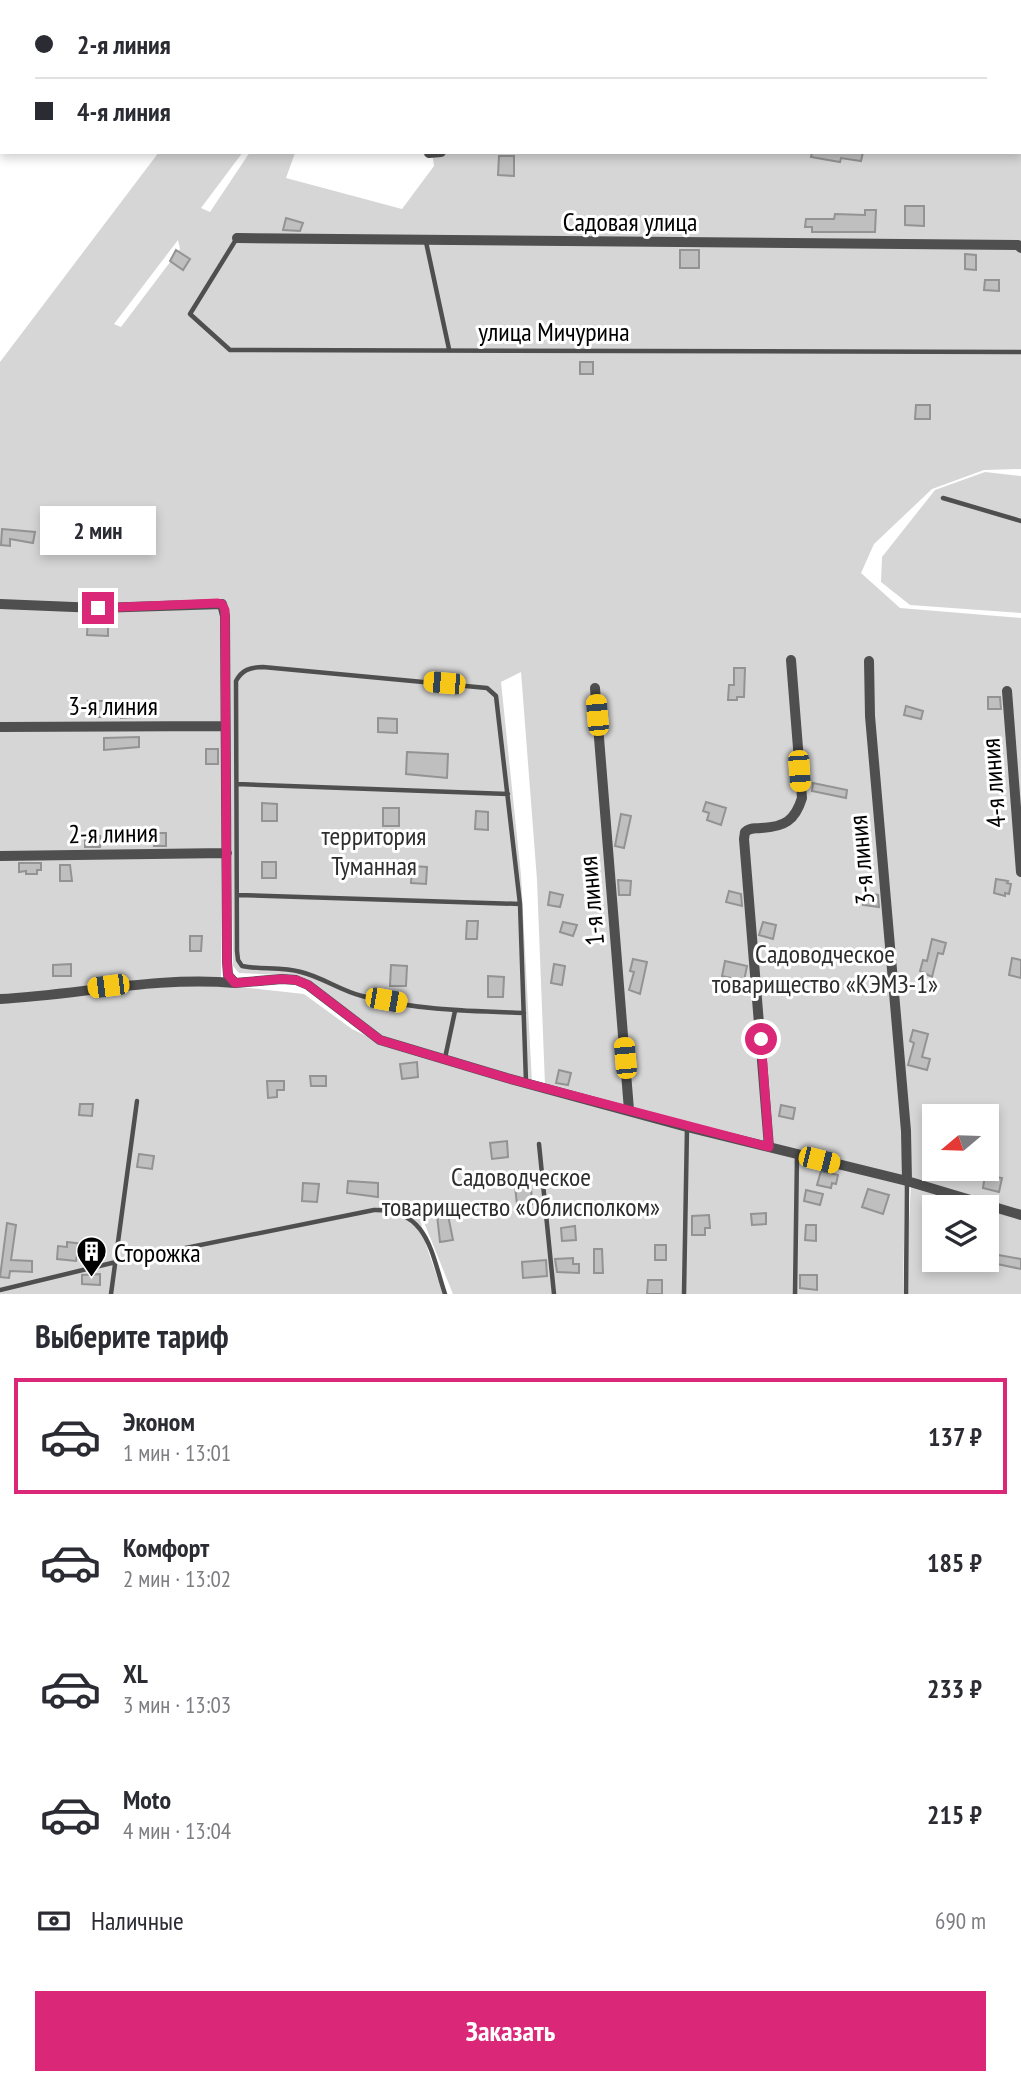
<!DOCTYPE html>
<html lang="ru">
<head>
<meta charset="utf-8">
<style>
	:root { --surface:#fff; --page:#f2f2f3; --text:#2b2b33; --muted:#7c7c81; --line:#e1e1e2; --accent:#db2777 }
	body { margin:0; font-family:"PT Sans Narrow",sans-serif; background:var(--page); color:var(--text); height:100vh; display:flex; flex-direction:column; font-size:26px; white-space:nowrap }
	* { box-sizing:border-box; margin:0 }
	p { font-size:23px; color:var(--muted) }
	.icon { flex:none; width:38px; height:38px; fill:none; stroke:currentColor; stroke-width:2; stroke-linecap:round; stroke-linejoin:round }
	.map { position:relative; height:1294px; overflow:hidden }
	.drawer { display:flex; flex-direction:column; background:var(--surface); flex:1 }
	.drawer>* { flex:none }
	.top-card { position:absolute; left:0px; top:0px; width:1022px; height:154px; box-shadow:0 4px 10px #0003; display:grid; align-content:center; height:154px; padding:0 35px; background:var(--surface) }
	.needle { width:46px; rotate:251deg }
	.tools { position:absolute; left:922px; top:1104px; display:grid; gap:14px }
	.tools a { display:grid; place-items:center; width:77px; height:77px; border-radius:0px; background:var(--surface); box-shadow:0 4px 10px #0003; font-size:35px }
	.end { position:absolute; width:32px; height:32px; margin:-16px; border:9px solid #db2777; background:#fff; box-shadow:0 0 0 4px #fff }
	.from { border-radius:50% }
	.bubble { position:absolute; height:49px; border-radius:0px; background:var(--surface); box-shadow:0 4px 10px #0003; font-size:23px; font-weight:800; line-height:49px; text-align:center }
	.car { position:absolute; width:21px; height:42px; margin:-21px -10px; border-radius:9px; box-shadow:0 0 5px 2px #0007; background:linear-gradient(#f5c518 24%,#345 0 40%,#f5c518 0 76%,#345 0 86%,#f5c518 0) }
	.top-card b { display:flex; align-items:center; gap:24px; height:66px; font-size:26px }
	.top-card b+b { border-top:2px solid var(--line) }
	.top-card i { width:18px; height:18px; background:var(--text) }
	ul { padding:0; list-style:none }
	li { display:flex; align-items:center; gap:21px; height:116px; margin:0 14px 10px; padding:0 21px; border:4px solid transparent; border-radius:0px }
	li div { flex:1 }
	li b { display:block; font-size:26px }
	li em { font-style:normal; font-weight:800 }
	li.current { border-color:var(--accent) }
	li>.icon { width:63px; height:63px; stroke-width:1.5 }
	h2 { padding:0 35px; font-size:32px; line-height:84px }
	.pay { display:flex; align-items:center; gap:18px; height:77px; padding:0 35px; font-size:26px }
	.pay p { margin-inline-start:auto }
	.cta { display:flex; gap:14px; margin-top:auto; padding:14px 35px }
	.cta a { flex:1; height:80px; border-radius:0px; background:var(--accent); color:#fff; font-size:28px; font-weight:800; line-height:80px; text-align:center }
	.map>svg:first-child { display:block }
</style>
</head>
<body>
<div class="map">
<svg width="1021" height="1294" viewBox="0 0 1021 1294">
	<rect width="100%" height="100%" fill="#fff"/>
	<path fill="#d6d6d6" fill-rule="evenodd" d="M1021,96v373l-37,1 -52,19 -58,55 -13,29 39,35 121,10v594l-476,-127 -8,-205 -16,-208 -20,10 20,193 11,208 -145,-44 -87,-63 -61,-3 -6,-7 -5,-352h-6l-1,371 83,9 48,35 35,17 518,138 -2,110h-450l-34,-84 5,29 19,55h-443v-932l159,-210h84l-42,56 9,4 40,-60 45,1 -9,25 116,31 32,-43 -2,-14h588zM178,240l2,9 -59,78 -7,-3zM934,1116h53v53h-53z
		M985,472l36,4v137l-111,-8 -29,-23 1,-25 53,-67z
		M911,1185l69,22 -46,1v52h53v-51l34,10v75h-113v-53z"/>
	<path fill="#bfbfbf" stroke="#939393" stroke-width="2" d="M812,152h51l-2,9 -20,-3 -1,4 -29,-5z
		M499,156h15v20l-16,-1z
		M905,206h19v20l-19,-1z
		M865,210h11l-1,22h-63v-5h-7l1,-8h28l1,-5 30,1z
		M286,218l17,5 -3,8 -17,-1z
		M176,250l14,9 -7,11 -13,-9z
		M680,250h19v18h-19z
		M965,254l11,1v15l-11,-1z
		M985,280h14v11l-15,-1z
		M580,362h13v12h-13z
		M916,405h14v14h-15z
		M2,529l33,3 -2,11 -23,-4v7l-9,-1z
		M88,616h20v20l-21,-1z
		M734,668h11l-1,29h-7v3h-9l1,-15h5z
		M988,697h12l1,12h-13z
		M88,701h16v16h-16z
		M121,704h13v13l-13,1z
		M906,706l17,5 -2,8 -17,-4z
		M378,718l19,1v14l-19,-1z
		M139,737v10l-35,3v-12z
		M206,749h12v15h-12z
		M407,752l41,2 -1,24 -41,-4z
		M813,783l34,7 -1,8 -34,-7z
		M706,802l20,6 -5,17 -14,-5 2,-7 -6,-2z
		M262,803l15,1v17h-15z
		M383,808h16v18h-16z
		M476,811l12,1v18l-13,-1z
		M621,814l10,2 -7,32 -9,-2z
		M154,833h12v13h-12z
		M85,836h15v11h-15z
		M262,862h14v16h-14z
		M19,863h22v7h-4v4h-11v-3l-7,1z
		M60,865h10l2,16h-12z
		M412,866l15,1 -1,17 -15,-1z
		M996,879l12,2 -1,2 4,1 -2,10 -4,-1v3l-11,-3z
		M618,880l13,1 -1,14h-11z
		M729,891l12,3 1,12 -16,-4z
		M550,892l13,3 -3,12 -12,-2z
		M864,893l14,2 1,12 -16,-2z
		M467,921h11l-1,18h-11z
		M563,922l14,3 -4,11 -13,-4z
		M763,922l13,3 -3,14 -14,-4z
		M190,936h12l-1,15h-11z
		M932,939l14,4 -3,11 -5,-1 -6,24 -12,-6 3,-11 4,1z
		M1012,958l9,2v18l-12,-3z
		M633,959l14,3 -7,32 -11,-4 5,-18 -4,-1z
		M725,961l22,5 -3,15 -22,-5z
		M71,964v12h-18v-11z
		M554,964l11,2 -3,19 -11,-2z
		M391,965l16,1 -1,20h-16z
		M488,976l16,1 -1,20h-15z
		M913,1030l15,4 -6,23 8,2 -3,11 -19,-5 6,-22 -4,-2z
		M417,1062l1,15 -16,2 -2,-15z
		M559,1070l12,3 -3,12 -12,-2z
		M310,1076h16v10h-15z
		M267,1081h17v9h-7v7l-9,1z
		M80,1104h13l-1,12 -13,-1z
		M781,1105l14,3 -2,11 -14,-3z
		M507,1141l1,16 -16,2 -2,-16z
		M139,1154l15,2 -2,13 -15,-2z
		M821,1171l17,4 -2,9 -4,-1 -1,5 -14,-3z
		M985,1175l17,3 -3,14 -16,-4z
		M348,1181l30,2v14l-31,-4z
		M303,1183l16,1 -2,18 -15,-1z
		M531,1185l1,19 -15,1 -2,-19z
		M868,1189l21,6 -6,19 -21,-7z
		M806,1190l17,4 -3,11 -16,-4z
		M446,1205l7,35 -13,2 -4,-36z
		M766,1213v11l-14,1 -1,-11z
		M709,1215l1,13h-5v7h-13v-19z
		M7,1223l9,2 -5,35 21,1v11l-22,-1 -1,7 -9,-1z
		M806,1225h10v16l-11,-1z
		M575,1226l1,14 -14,1 -1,-13z
		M67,1242l34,4v11l-24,-1 -1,5 -19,-2 1,-13 9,1z
		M655,1245h11v15h-11z
		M594,1249h8l1,24h-9z
		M987,1253l34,6v10l-34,-7z
		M573,1258v6h6v9l-22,-1 -2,-13z
		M546,1260l1,16 -24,2 -1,-16z
		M100,1274v11l-18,-1v-9z
		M800,1275h17v15l-17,-2z
		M648,1280h14v14h-15z"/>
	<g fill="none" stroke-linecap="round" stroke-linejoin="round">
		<path stroke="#4f4f4f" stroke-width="4.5" d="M71,2l2,-2
			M0,70l2,-2
			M237,238l-47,76 40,36 791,2
			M426,242l23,107
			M943,498l78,23
			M237,784l271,10
			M237,895l283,9
			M524,1013c-54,-2 -110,-3 -162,-17 -21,-5 -40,-19 -61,-24 -19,-6 -40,-2 -59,-6l-4,-6 -1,-9 -1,-270c6,-11 14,-14 27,-14l224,21 9,8 24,208 6,178
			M445,1058l10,-47
			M539,1144l15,150
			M0,1290l116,-28 258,-52c54,-1 57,42 71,84
			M111,1294l26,-193
			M684,1294l3,-166
			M795,1294l2,-139
			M906,1294l1,-111"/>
		<path stroke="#4f4f4f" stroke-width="10" d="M1020,144h1
			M429,153l12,-1
			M237,238l781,7 3,3
			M0,604l98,4 124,-4 3,12 2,346 1,13 7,8 47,-4 14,1 12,5 72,55 127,38 180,49 220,54 114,34
			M869,661l1,55 36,415 1,50
			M595,688l34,422
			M1007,691l14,181
			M0,727l225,-1
			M0,856l227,-3
			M0,999c78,-4 156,-23 235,-16
			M769,1147l-25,-308 1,-7c6,-5 9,-3 16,-4 23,-1 34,-7 41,-30l-11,-138"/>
	</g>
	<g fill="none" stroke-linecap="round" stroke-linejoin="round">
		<path stroke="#db2777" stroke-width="9" d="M98,608l120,-5 4,1 3,6 2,352 1,13 7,8 47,-4 14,1 12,5 72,55 127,38 262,69 -8,-108"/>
	</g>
	<defs>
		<symbol id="building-pin" viewBox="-11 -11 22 30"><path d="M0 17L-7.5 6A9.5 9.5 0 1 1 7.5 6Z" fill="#000" stroke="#fff"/><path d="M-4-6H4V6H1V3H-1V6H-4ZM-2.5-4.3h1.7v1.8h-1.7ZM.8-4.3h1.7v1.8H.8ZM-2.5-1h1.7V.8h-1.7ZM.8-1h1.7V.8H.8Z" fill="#fff"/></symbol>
	</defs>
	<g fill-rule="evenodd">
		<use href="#building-pin" x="74" y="1234" width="35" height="47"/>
	</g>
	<g text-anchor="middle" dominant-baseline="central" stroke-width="6" stroke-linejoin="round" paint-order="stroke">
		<g font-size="26" fill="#000" stroke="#fff">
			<text x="630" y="221">Садовая улица</text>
			<text x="554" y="331">улица Мичурина</text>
			<text x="113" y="705">3-я линия</text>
			<text transform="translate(993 783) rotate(-94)">4-я линия</text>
			<text transform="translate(113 833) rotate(-1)">2-я линия</text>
			<text transform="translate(861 860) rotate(-95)">3-я линия</text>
			<text transform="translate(591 901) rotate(-95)">1-я линия</text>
		</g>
		<g font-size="26" fill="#2d2d2d" stroke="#fff">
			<text x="374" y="835">территория<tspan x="374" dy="30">Туманная</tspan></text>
			<text x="825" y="953">Садоводческое<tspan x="825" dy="30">товарищество «КЭМЗ-1»</tspan></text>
			<text x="521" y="1176">Садоводческое<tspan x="521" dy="30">товарищество «Облисполком»</tspan></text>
		</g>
		<g font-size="26" fill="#000" stroke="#fff" text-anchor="start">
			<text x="114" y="1252">Сторожка</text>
		</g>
	</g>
</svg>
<div class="tools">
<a><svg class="needle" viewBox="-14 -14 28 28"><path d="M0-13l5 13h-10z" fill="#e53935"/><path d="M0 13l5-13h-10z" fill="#7c7c81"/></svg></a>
<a><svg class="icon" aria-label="layers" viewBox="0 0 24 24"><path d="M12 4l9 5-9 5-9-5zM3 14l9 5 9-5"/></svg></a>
</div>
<i class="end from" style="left:761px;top:1039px"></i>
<i class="end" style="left:98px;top:608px"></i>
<div class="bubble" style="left:40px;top:506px;width:116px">2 мин</div>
<i class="car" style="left:444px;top:683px;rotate:275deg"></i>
<i class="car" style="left:597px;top:715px;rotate:355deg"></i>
<i class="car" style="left:799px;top:771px;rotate:176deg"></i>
<i class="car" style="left:108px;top:986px;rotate:263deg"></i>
<i class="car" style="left:386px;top:1000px;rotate:100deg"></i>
<i class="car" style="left:625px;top:1058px;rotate:355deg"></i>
<i class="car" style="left:819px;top:1160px;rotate:104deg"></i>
<div class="top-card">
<b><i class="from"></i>2-я линия</b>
<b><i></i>4-я линия</b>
</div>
</div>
<section class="drawer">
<h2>Выберите тариф</h2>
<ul>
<li class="current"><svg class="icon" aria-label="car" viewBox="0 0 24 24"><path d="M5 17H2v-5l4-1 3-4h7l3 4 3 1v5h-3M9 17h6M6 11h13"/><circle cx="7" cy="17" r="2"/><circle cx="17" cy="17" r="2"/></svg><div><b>Эконом</b><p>1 мин · 13:01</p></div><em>137 ₽</em></li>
<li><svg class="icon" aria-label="car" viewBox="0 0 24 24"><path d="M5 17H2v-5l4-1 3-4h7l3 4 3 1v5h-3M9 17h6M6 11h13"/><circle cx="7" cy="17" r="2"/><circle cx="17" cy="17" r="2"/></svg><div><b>Комфорт</b><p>2 мин · 13:02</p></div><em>185 ₽</em></li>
<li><svg class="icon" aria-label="car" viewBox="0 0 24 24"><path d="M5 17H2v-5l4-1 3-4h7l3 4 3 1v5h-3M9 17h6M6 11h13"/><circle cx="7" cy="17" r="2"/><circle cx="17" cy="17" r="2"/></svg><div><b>XL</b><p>3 мин · 13:03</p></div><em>233 ₽</em></li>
<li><svg class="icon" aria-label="car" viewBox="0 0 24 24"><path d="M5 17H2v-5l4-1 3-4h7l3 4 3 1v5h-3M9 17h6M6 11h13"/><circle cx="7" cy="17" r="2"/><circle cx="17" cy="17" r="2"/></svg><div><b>Moto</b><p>4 мин · 13:04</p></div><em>215 ₽</em></li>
</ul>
<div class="pay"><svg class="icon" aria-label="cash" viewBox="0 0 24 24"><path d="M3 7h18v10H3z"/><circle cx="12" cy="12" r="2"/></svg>Наличные<p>690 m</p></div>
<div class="cta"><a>Заказать</a></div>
</section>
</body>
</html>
